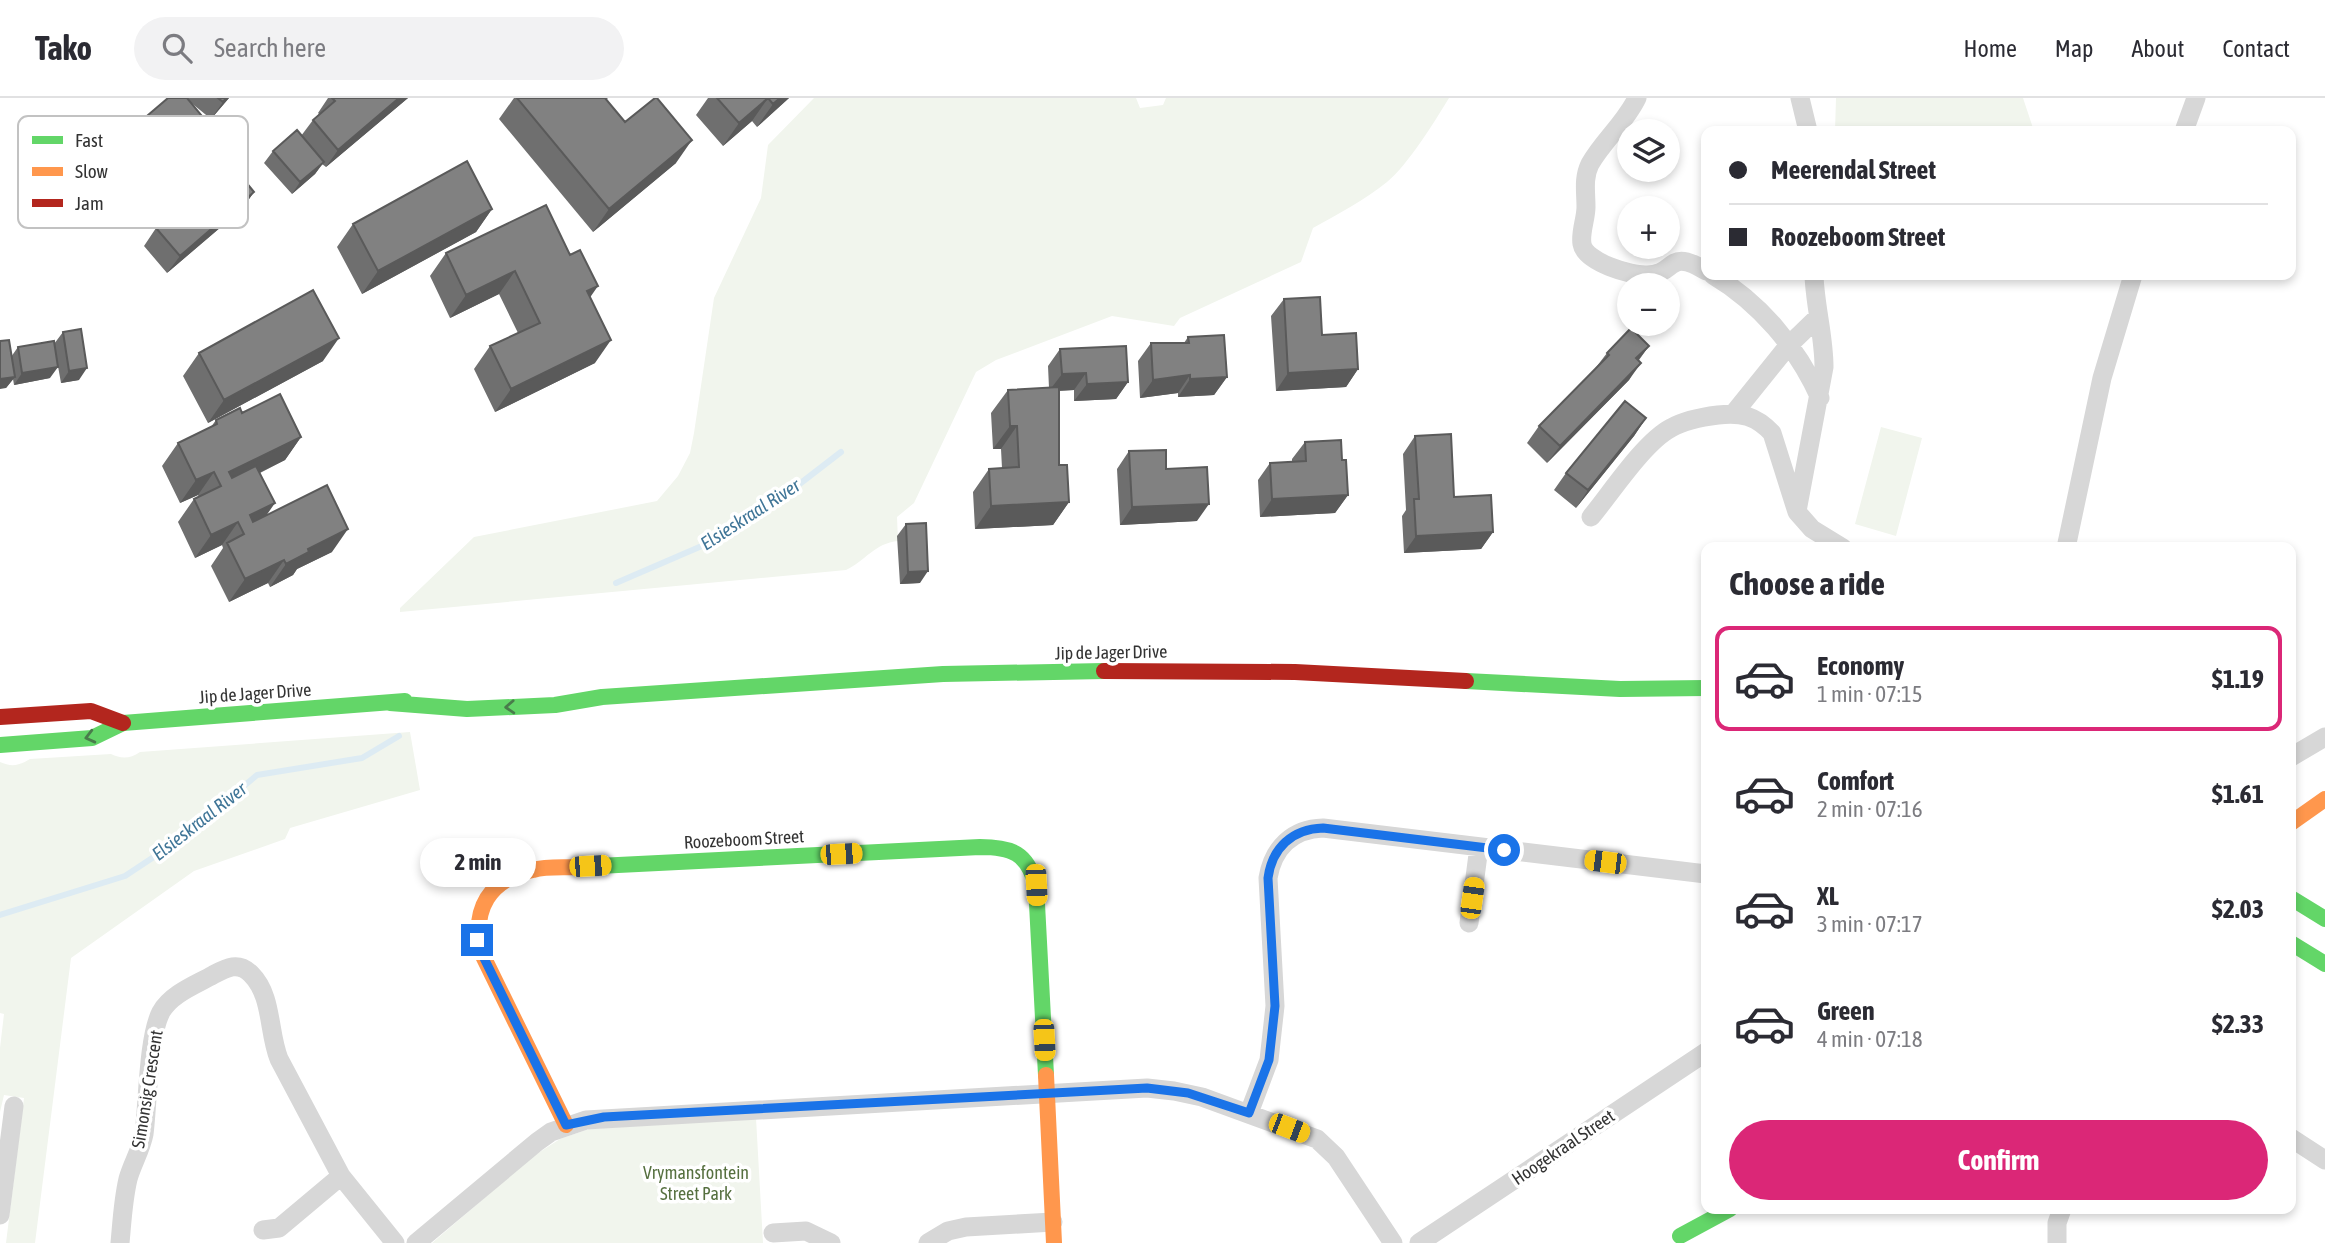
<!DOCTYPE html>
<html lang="en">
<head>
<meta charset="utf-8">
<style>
	:root { --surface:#fff; --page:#f2f2f3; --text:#2b2b33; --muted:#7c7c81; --line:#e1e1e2; --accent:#db2777 }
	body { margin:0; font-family:"Asap Condensed",sans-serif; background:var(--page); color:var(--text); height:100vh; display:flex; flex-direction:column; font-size:26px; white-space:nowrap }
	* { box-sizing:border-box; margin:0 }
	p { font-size:23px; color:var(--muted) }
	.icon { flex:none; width:38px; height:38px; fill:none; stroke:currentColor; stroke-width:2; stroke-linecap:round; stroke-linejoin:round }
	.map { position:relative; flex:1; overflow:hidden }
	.drawer { position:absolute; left:1701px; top:444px; width:595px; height:672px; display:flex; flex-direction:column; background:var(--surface); border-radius:14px; box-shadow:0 4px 10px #0003 }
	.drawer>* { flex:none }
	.top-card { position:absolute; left:1701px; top:28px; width:595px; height:154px; border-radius:14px; box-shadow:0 4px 10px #0003; display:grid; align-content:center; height:154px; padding:0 28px; background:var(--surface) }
	.fabs { position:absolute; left:1617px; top:21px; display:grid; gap:14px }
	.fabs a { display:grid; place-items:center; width:63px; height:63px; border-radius:50%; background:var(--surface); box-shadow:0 4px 10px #0003; font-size:35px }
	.end { position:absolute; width:32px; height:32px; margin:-16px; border:9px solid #1a73e8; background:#fff; box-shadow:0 0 0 4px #fff }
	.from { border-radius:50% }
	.bubble { position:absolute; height:49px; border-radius:24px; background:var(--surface); box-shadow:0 4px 10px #0003; font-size:23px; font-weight:700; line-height:49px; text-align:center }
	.car { position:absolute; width:21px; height:42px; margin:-21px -10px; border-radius:9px; box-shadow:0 0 5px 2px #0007; background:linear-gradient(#f5c518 24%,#345 0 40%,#f5c518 0 76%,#345 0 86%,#f5c518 0) }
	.top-card b { display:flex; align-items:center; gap:24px; height:66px; font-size:26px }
	.top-card b+b { border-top:2px solid var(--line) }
	.top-card i { width:18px; height:18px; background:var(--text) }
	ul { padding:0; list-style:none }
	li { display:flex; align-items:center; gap:21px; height:105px; margin:0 14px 10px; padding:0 14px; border:4px solid transparent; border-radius:14px }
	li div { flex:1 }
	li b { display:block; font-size:26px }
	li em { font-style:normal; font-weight:700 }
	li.on { border-color:var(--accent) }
	li>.icon { width:63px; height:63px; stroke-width:1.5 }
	h2 { padding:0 28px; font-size:32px; line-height:84px }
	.primary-button { display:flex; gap:14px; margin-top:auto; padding:14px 28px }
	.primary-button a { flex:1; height:80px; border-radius:42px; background:var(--accent); color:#fff; font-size:28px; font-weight:700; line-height:80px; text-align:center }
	header { display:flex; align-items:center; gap:42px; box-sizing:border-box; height:98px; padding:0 35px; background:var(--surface); border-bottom:2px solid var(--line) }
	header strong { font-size:33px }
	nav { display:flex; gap:38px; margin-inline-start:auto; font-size:24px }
	.search { width:490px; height:63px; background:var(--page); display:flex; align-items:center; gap:18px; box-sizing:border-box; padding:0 24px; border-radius:38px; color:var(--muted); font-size:26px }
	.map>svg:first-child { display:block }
</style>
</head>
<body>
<header>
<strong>Tako</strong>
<div class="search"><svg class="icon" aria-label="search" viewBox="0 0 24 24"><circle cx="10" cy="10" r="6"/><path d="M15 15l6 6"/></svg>Search here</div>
<nav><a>Home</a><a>Map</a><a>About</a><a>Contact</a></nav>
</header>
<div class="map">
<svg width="2325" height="1145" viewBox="0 0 2325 1145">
	<rect width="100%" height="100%" fill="#fff"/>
	<path fill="#f1f5ed" d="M814,0h322l4,10 23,-3 3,-7h283c-14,23 -41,67 -62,84 -22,18 -49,32 -74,46l-12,34 -121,56 -6,8 -62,-10 -116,44 -20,12 -62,131 -17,14 1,24c-23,2 -33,20 -52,29l-446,42v-4l74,-71 183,-36 21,-25 12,-23 4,-20 20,-135 47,-100 7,-53z
		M1836,0h187l11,33h-199z
		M1881,329l41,11 -26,98 -41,-12z
		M410,634l10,58 -130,38 -5,11 -91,32 -123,87 -36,285h-29l18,-145 -20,-3 -4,17v-64l4,-34 -4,-1v-251c11,5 19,4 30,-3l81,-5c10,5 19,5 29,-2z
		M756,1020l7,125h-331l100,-86 28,-18 29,-10z"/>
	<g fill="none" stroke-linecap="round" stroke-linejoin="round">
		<path stroke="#ddebf3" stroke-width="6" d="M616,485l95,-41 60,-36 70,-54
			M0,817l125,-39 59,-39 73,-62 105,-17 37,-22"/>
		<path stroke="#d7d7d7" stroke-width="19" d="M1637,0c-12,25 -34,43 -47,66 -7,14 -4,28 -4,43 0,12 -6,25 -4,37 3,18 49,32 65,31 29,0 20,-28 59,-4
			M1800,0l8,33
			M2184,33l12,-33
			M1713,177c47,28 84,72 107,123
			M1734,315l54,-67 30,-29
			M1797,413l27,-144c0,-31 -9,-61 -10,-92
			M1591,419c20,-24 53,-75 80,-89 14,-8 31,-11 47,-13 23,-3 38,1 54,18l25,79 15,17 31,19
			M2066,450l36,-170 31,-103
			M2291,659l34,-20
			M1469,825l10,-76
			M1249,1015l20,-53 6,-54 -7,-128c5,-30 24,-49 55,-50l383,46
			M2291,1040l34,22
			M0,1117l14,-109
			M263,1132l16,-2 62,-52
			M773,1135l33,-2 25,12
			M120,1145c2,-21 3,-43 8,-64 4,-15 13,-29 16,-45 4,-31 4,-97 17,-122 10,-18 34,-27 52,-37 13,-7 25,-14 38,-1 22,22 17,58 28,85l62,117 54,67
			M416,1145l121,-101 14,-10 35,-12 561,-32 27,3 28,6 115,42 19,18 57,86
			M928,1145l20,-12 18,-4 87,-5
			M1419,1145l287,-191
			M2057,1145v-20l5,-14"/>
		<path stroke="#63d668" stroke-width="16" d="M1466,583l154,8 86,-1
			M390,605l77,6 88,-4 47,-8 341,-23 161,-3
			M0,647l92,-7 31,-15 282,-22
			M578,769l402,-20c32,0 47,6 56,38l10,190
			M2291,800l34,21
			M2291,845l34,21
			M1680,1138l50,-27"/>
		<path stroke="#ff974d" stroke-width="16" d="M2291,725l34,-24
			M1046,977l8,168
			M566,1027l-85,-173c-9,-43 8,-73 52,-82 14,-4 31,-2 45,-3"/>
		<path stroke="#b3261e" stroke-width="16" d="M1104,573l191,1 171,9
			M0,619l91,-6 32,12"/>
	</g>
	<path fill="#6f6f6f" d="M168,0h61l-18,21 -22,-18 6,25 -26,36 -39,33 -4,-4 -28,21 -23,-28 12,-17z
		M328,0h80l-82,69 -4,-3 -7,10 -23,20 -28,-31 9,-12 28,-15 12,-16 6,-6 -1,-1z
		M514,0h94l-2,2 19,22 51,41 -83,69 -94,-113z
		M708,0h81l-32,29 -5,-6 -29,25 -27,-31z
		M254,94l-12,17 -75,64 -23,-27 12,-18z
		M546,107l44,92 5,66 -100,49 -21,-43 16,-23 28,-13 -19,-39 -49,24 -20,-42 16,-23z
		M492,111l-16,23 -114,62 -25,-47 16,-23z
		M1284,201l74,70 -12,18 -70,4 -5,-75z
		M63,234l16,48 -18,3 -7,-39z
		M1188,239l39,40 -13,18 -36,2v-4l-38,5 -2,-37 13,-18h33z
		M1649,248l-10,14 -10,20 -82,83 -20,-20 12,-17 55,-56 13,-17z
		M18,249l32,31 -36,7 -1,-6 -7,9 5,-31z
		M1060,251l68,33 -12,17 -42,2v-11l-15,1v74l10,37 -16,23 -78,4 -2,-37 16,-23 13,-1 -1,-19h-8l-2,-36 17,-23 41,-2 -1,-22z
		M199,255l124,8 -115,62 -25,-47z
		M242,315l59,24 -16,23 -25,13 7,42 65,37 -35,17 -4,6 -23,12 -2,-4 -39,19 -18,-36 12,-18 -1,-3 -27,13 -17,-36 16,-23 5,-2 -1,-2 -18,8 -18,-37 16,-23 33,-16 5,-7z
		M1646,320l-12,18 -58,72 -22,-18 12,-17z
		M1415,338l39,61 39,35 -12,17 -77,4 -2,-37 4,-6 -3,-56z
		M1305,344l37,18 6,35 -13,18 -75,4 -2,-37 12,-17 22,-1v-3z
		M1129,353l37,18 31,52 -77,4 -3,-56z
		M906,426l14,59 -20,1 -3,-48z"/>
	<path fill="#5a5a5a" d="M226,0h3l-18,21 12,-17z
		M399,0h9l-82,69 12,-17z
		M768,0l-16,23 -29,25 16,-23z
		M780,0h9l-32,29 16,-23z
		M202,18l-19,28 -3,2 -11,16 -39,33 12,-18 36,-36 15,-18z
		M692,42l-16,23 -83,69 16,-23z
		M324,64l-9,12 -23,20 8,-12z
		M139,75l-13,18 -28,21 12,-18z
		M254,94l-12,17 -75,64 13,-17z
		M492,111l-16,23 -114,62 16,-23z
		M515,173l-16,23 -49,24 16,-23z
		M598,188l-16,23 5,-18z
		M339,240l-16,23 -115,62 16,-23z
		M611,242l-16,23 -100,49 16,-23z
		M1649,248l-13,17v-5z
		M1641,265l-12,17 -82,83 13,-17z
		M58,269l-8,11 -36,7 8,-12z
		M87,270l-8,12 -18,3 8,-12z
		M1358,271l-12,18 -70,4 12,-18z
		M1086,275l-12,17 -25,1 13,-17z
		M1190,277l-12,18 -38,5 13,-18z
		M15,279l-9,11 -6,1v-10z
		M1227,279l-13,18 -36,2 12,-18z
		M1128,284l-12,17 -42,2 13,-17z
		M1646,320l-12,18 -58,72 12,-18z
		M1010,328h7l-16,23h-8z
		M301,339l-16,23 -71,35 15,-23z
		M214,374l-16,23 -18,8 16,-23z
		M1348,397l-13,18 -75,4 12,-18z
		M1069,404l-16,23 -78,4 16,-23z
		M275,405l-16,23 -15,8 6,-19z
		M1209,406l-12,17 -77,4 12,-18z
		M238,424l-16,23 -27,13 16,-23z
		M348,431l-16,23 -35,17 -4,6 -23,12 16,-23 22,-15z
		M1493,434l-12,17 -77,4 12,-17z
		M284,462l-16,23 -39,19 16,-23z
		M928,473l-8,12 -20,1 8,-12z"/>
	<path fill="#818181" stroke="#5a5a5a" stroke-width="2" d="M168,0h19l15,18 -9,7 2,3 -17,15 3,4 -39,32 -3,-4 -29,21 -23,-27z
		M218,0h8l-3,4z
		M332,0h67l-61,52 -25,-30 22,-19z
		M517,0h88l20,24 30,-24h2l35,42 -83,69z
		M717,0h63l-7,6 -5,-6 -29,25z
		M297,32l27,32 -24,20 -27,-31z
		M467,63l25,48 -114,62 -25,-47z
		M231,66l23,28 -74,64 -24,-28z
		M546,107l24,50 10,-5 18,36 -11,5 24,49 -100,49 -21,-43 50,-23 -25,-52 -49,24 -20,-42z
		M313,192l26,48 -115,62 -25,-47z
		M1320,199l2,38 34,-2 2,36 -70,4 -4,-74z
		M1631,230l18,18 -13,12 5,5 -81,83 -21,-20 70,-71 -2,-2z
		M81,231l6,39 -18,3 -6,-39z
		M1224,237l3,42 -37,2v-4l-37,5 -2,-37h38l-1,-6z
		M9,242l6,37 -15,2v-38z
		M54,243l4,26 -36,6 -4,-26z
		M1126,248l2,36 -41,2 -1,-11 -24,1 -2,-25z
		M1059,289v78h8l2,37 -78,4 -2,-37 30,-2 -2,-41h-7l-2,-36z
		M280,296l21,43 -72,35 3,6 24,-12 19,37 -25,12 3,7 74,-37 21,44 -40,20 1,3 -23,12 -2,-4 -39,19 -18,-36 17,-9 -6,-12 -27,13 -17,-36 27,-13 -7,-14 -18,8 -18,-37 39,-19 -1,-4 24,-12 2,5z
		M1625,303l21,17 -58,72 -22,-17z
		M1451,336l3,63 37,-2 2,37 -77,4 -2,-37h5l-4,-63z
		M1341,342l1,20h4l2,35 -76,4 -2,-36 36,-2 -1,-19z
		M1166,352v19l41,-2 2,37 -77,3 -3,-56z
		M926,425l2,48 -20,1 -2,-48z"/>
	<defs><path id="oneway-chevron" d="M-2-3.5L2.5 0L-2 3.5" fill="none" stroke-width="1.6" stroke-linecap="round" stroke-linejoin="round" transform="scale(1.75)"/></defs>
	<g stroke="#497c4b">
		<use href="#oneway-chevron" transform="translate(510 609) rotate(177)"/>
		<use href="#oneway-chevron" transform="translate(90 639) rotate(166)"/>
	</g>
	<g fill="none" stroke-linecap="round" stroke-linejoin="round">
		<path stroke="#1a73e8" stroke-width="9" d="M477,842l4,12 85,173 38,-8 543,-29 41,5 61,20 20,-53 6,-54 -7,-128c4,-30 24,-49 55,-50l181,22"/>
	</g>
	<g text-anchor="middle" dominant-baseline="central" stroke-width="7" stroke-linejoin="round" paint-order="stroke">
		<g font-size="18" fill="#333" stroke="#fff">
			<text transform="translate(1111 554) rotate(-1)">Jip de Jager Drive</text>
			<text transform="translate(255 595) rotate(-4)">Jip de Jager Drive</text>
			<text transform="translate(744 741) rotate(-3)">Roozeboom Street</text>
			<text transform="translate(147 991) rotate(-81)">Simonsig Crescent</text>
			<text transform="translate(1563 1049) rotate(-34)">Hoogekraal Street</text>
		</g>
		<g font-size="18" fill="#56703f" stroke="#fff">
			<text x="696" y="1074">Vrymansfontein<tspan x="696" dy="21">Street Park</tspan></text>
		</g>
		<g font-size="19" font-style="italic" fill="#3f7597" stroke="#fff">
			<text transform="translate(750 416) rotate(-33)">Elsieskraal River</text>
			<text transform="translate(199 723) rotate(-38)">Elsieskraal River</text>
		</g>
	</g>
	<rect x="18" y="18" width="230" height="112" rx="10" fill="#fff" stroke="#c2c2c2" stroke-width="2"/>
	<rect x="32" y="38" width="31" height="8" fill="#63d668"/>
	<rect x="32" y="69" width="31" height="9" fill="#ff974d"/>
	<rect x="32" y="101" width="31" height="8" fill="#b3261e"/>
	<g font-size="19" fill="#333">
		<text x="75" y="49">Fast</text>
		<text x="75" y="80">Slow</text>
		<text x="75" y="112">Jam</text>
	</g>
</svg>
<div class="fabs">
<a><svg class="icon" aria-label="layers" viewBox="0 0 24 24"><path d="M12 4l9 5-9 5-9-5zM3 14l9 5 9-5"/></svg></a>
<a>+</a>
<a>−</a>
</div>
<i class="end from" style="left:1504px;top:752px"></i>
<i class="end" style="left:477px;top:842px"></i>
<div class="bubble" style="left:420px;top:740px;width:116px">2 min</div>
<i class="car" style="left:841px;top:756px;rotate:87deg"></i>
<i class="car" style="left:1605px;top:764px;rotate:277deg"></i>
<i class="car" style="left:590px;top:768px;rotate:87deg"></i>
<i class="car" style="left:1036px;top:787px;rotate:177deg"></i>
<i class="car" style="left:1472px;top:800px;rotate:8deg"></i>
<i class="car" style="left:1044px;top:942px;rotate:177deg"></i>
<i class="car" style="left:1289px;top:1030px;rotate:111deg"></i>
<div class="top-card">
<b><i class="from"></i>Meerendal Street</b>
<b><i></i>Roozeboom Street</b>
</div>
<section class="drawer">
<h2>Choose a ride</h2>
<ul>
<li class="on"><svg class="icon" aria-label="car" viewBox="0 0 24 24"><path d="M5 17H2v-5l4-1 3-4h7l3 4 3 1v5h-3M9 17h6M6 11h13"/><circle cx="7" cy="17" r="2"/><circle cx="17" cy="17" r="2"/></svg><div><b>Economy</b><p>1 min · 07:15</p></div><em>$1.19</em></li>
<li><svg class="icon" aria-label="car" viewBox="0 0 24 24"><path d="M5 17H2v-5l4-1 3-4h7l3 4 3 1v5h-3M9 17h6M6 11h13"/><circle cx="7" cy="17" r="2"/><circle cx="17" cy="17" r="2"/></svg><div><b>Comfort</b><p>2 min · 07:16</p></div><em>$1.61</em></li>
<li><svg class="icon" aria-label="car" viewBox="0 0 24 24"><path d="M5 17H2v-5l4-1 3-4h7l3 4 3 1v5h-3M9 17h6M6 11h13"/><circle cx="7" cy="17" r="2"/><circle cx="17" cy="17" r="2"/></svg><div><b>XL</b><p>3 min · 07:17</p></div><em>$2.03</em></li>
<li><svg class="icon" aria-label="car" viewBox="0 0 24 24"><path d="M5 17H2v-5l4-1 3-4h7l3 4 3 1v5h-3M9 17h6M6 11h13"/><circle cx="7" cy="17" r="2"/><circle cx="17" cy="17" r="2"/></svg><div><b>Green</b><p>4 min · 07:18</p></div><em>$2.33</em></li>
</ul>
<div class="primary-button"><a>Confirm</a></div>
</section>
</div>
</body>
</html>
